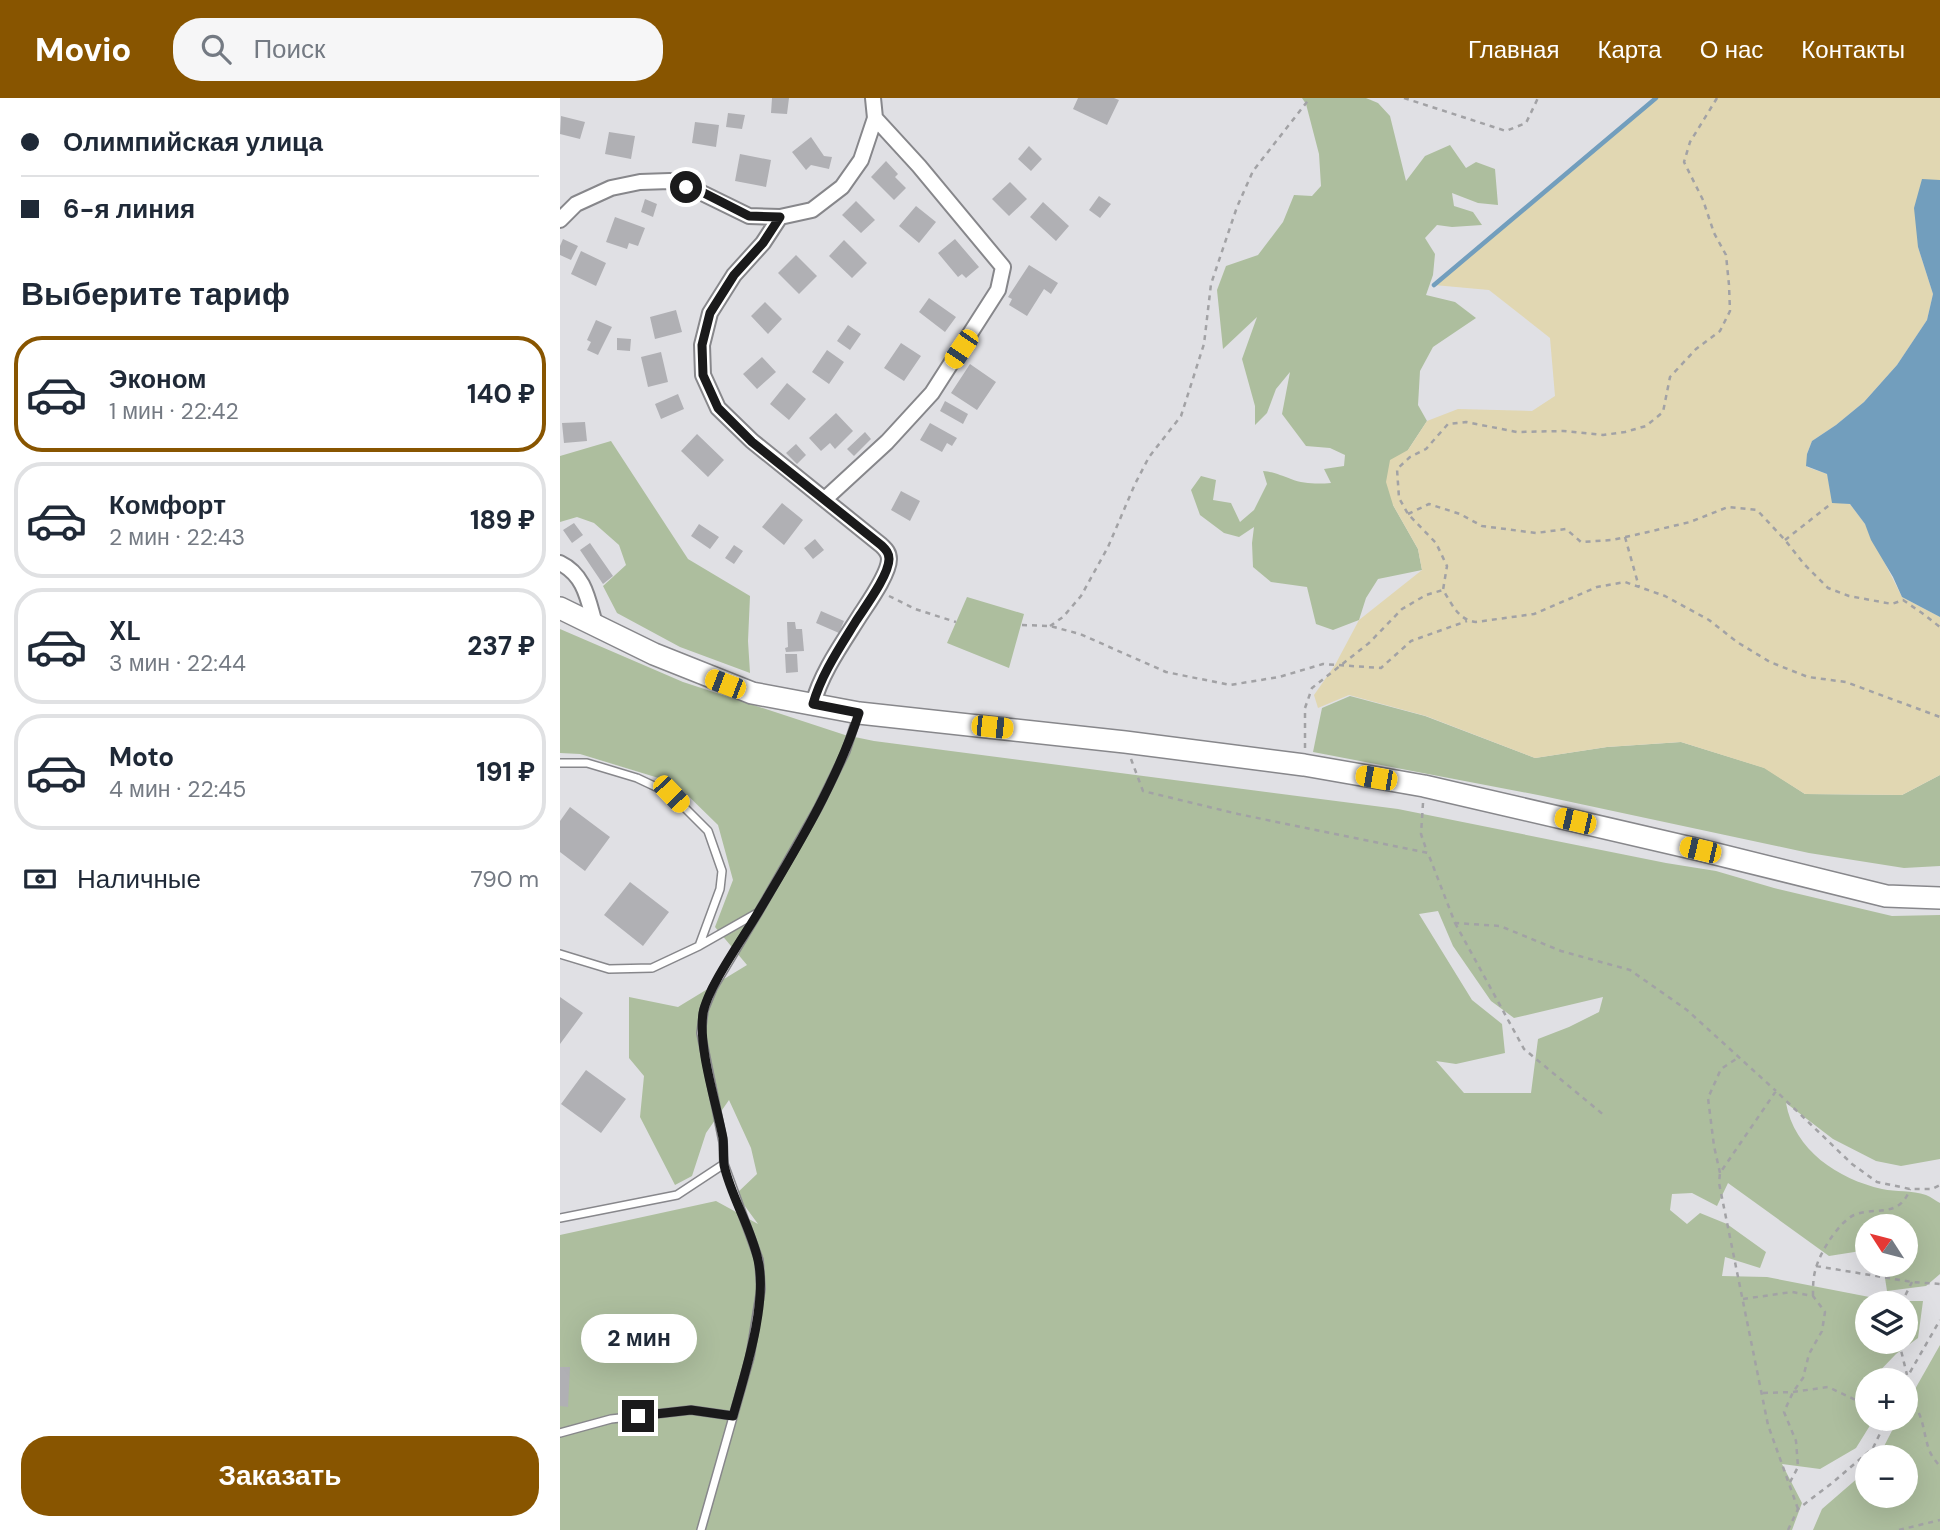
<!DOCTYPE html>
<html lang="ru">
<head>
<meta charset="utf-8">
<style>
	:root { --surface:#fff; --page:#f6f6f7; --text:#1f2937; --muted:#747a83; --line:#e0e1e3; --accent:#850 }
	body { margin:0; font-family:"DM Sans",sans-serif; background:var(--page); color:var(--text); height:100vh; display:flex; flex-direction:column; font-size:26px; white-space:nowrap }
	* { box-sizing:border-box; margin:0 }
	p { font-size:23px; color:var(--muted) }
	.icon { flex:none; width:38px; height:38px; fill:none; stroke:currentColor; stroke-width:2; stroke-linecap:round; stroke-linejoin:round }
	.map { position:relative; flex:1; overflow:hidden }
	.sheet { display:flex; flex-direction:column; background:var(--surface); width:560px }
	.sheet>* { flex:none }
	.banner { display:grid; align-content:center; height:154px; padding:0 21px; background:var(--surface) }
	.needle { width:46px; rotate:306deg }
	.controls { position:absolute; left:1295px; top:1116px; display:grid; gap:14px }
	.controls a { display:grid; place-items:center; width:63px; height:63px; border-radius:50%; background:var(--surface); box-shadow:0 7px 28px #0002; font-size:35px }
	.end { position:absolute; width:32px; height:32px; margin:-16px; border:9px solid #1a1a1b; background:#fff; box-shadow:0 0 0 4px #fff }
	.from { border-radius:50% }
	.bubble { position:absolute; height:49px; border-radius:24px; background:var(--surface); box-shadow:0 7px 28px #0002; font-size:23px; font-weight:800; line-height:49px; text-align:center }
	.car { position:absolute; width:21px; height:42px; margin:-21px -10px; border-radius:9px; box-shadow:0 0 5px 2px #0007; background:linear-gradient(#f5c518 24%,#345 0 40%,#f5c518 0 76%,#345 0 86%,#f5c518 0) }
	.banner b { display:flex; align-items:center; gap:24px; height:66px; font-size:26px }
	.banner b+b { border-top:2px solid var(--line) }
	.banner i { width:18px; height:18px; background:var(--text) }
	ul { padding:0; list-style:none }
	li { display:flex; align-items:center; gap:21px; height:116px; margin:0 14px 10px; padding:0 7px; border:4px solid var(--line); border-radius:28px }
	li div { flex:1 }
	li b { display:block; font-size:26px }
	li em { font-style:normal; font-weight:800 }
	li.current { border-color:var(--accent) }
	li>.icon { width:63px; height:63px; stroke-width:1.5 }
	h2 { padding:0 21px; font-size:32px; line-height:84px }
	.pay { display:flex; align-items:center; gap:18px; height:77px; padding:0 21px; font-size:26px }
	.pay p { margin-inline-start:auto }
	.action { display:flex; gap:14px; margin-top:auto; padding:14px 21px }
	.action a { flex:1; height:80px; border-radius:28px; background:var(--accent); color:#fff; font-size:28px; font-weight:800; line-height:80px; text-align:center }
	header { display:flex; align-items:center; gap:42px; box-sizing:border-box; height:98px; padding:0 35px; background:var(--accent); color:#fff }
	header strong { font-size:33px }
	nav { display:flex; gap:38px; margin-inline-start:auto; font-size:24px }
	.search { width:490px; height:63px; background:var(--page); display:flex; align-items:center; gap:18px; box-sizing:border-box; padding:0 24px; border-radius:28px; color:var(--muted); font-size:26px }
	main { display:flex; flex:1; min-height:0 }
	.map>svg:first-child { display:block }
</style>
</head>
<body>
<header>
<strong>Movio</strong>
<div class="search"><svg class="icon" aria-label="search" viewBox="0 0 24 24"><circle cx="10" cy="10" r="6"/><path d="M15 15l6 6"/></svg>Поиск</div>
<nav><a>Главная</a><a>Карта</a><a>О нас</a><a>Контакты</a></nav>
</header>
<main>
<section class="sheet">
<div class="banner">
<b><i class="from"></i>Олимпийская улица</b>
<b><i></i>6-я линия</b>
</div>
<h2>Выберите тариф</h2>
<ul>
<li class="current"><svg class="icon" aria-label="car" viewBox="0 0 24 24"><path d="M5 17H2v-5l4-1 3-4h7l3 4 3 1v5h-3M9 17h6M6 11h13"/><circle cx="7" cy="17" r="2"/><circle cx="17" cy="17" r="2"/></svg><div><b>Эконом</b><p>1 мин · 22:42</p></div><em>140 ₽</em></li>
<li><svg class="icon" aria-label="car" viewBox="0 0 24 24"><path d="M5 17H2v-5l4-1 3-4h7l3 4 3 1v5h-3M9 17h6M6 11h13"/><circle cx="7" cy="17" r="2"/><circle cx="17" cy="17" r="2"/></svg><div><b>Комфорт</b><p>2 мин · 22:43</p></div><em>189 ₽</em></li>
<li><svg class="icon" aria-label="car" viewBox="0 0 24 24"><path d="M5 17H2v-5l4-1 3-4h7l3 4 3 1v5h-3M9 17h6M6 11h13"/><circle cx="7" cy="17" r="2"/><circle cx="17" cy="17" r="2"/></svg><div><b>XL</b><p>3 мин · 22:44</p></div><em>237 ₽</em></li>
<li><svg class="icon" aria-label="car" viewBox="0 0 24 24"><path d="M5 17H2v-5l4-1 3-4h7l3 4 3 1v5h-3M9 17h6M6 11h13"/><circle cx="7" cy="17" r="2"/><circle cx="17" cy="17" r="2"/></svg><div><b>Moto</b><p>4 мин · 22:45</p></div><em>191 ₽</em></li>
</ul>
<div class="pay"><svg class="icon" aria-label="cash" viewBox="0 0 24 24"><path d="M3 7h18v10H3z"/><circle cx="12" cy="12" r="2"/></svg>Наличные<p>790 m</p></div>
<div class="action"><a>Заказать</a></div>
</section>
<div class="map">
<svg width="1380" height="1432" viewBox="0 0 1380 1432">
	<rect width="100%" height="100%" fill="#e0e0e4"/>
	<path fill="#adbe9e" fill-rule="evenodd" d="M742,0h64l12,5 12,13 16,65 19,-25 25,-11 16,23 10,-6 19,7 3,36 -20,-2 -26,-10 2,13 19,6 9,13 -30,2 -15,-2 -12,13 10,16 -2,21 -7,20 29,7 21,16 -43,29 -13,24 -2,34 9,16 -19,29 -15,55 25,44 4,21 -44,9 -12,19 -7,22 -26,10 -17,-6 -9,-37 -36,-5 -18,-15 -1,-24 2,-16 -15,10 -15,-4 -24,-18 -9,-25 10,-14 15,4 -3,20 18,3 9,19 14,-12 13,-26 -4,-13c11,1 17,4 28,8 12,5 27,5 40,4l-7,-14 20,-3 1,-11 -15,-7 -24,-2 -24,-32 8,-42 -14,17 -9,24 -12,12v-19l-13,-47 15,-42 -34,32 -6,-59 9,-24 32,-11 25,-33 11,-27 18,1 9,-10 -2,-32 -13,-50z
		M51,343l77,118 62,37 -2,45 2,32 -70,-26 -63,-34 -14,-27 23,-21 -7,-20 -25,-22 -17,-6 -17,5v-66z
		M407,499l57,17 -15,54 -62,-25z
		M0,531l123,53 162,53 29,6 524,68 268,54 50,8 58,17 118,28 48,-1v244l-39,7 -25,-5 -43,-22 -47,-36c8,47 52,76 96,86 14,3 30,1 44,6 5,2 10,6 14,8v71l-14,12 -39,5 -4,-26h23v-38h-39v23l-38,6 -101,-73 -11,23 -25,-13 -20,1 -2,16 17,14 13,-11 27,11 39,28 -6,16 -35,-11 -3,19 45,1 123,24h33l-5,37 -22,16 -26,27h-3l-3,6 3,6v26h7l-18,29 -36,21 -38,-5 20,39 -10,27h-1232v-295l156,-34 42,23 -22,-30 21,-20 -6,-26 -22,-48 -23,33 -14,43 -17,9 -35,-68 4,-41 -15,-18v-61l49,10 69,-42 -32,-38 18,-47 -15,-55 -43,-42 -95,-29 -20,-1zM878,813l15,35 38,55 23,17 89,-21 -4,15 -30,15 -31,12 -7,54h-67l-28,-32 20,3 49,-11 -3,-29 -30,-24 -53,-86zM1307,1206h39v38h-39z
		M790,598l75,20 110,42 72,-11 74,-5 84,26 40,26 97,1 38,-20v91l-36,2 -95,-15 -266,-57 -230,-44 9,-44z
		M1380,1247v185h-127l9,-21 45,-39v26h39v-38h-28l20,-39h8v-14z"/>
	<path fill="#e1d7b2" d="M1096,0h284v82h-18l-4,67 15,47 -6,26 -30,45 -33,37 -28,23 -24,16 -5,13v13l20,7 6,28 17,2 15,20 37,73 38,20v158l-38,20 -97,-1 -41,-26 -83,-26 -74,5 -72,11 -109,-42 -77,-21 -31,13 -4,-13 21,-30 24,-45 63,-50 -4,-21 -25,-44 -7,-23 4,-22 18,-10 19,-29 31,-12 74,2 23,-15 -5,-58 -61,-48 -55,-5z"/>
	<path fill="#729ebd" d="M1362,81l18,1v437l-38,-20 -9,-20 -22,-37 -6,-16 -15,-20 -18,-1 -5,-29 -21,-8 1,-12 5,-13 24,-16 28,-23 33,-37 30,-45 6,-26 -15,-47 -4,-39z"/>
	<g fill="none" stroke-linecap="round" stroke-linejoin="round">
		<path stroke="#729ebd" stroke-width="4.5" d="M874,187l222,-187"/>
	</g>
	<path fill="#b0b0b4" d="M212,0h17l-2,16 -16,-1z
		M518,0h36l5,2 -12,25 -34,-16z
		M168,15l17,2 -3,14 -16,-2z
		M1,18l24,6 -5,17 -20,-5z
		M135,24l24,3 -3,22 -24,-4z
		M49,34l26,4 -4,23 -26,-5z
		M251,39l13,19 8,1 -3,12 -18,-4 -5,5 -14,-18z
		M469,48l13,13 -11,12 -13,-12z
		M180,56l31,6 -5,27 -31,-6z
		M326,63l12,13 -3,3 11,11 -12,12 -23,-23z
		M450,84l17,17 -18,17 -17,-17z
		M539,98l12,8 -11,14 -11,-8z
		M85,101l12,5 -4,13 -12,-5z
		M296,103l19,19 -14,13 -19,-18z
		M483,104l26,24 -13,15 -26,-24z
		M356,108l20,16 -17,21 -20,-17z
		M55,119l30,11 -7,18 -9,-3 -2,6 -21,-7z
		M3,141l15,7 -7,14 -11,-5v-9z
		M395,141l24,28 -13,11 -4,-4 -4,3 -20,-24z
		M284,142l23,23 -15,15 -23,-22z
		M21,153l25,12 -10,23 -25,-12z
		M236,157l21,21 -18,18 -21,-21z
		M469,167l29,18 -7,11 -7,-5 -17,27 -18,-11 3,-6 -4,-2z
		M369,200l27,19 -11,15 -26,-20z
		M205,204l17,17 -14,15 -17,-18z
		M116,212l6,22 -27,7 -5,-22z
		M36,222l16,7 -14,28 -11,-5 4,-8 -4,-2z
		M288,227l13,9 -11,16 -13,-9z
		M57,240l14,1 -1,12 -13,-1z
		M341,245l20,13 -17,25 -20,-13z
		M267,252l17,12 -15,22 -17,-12z
		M101,254l7,30 -20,5 -7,-30z
		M202,259l14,15 -19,17 -14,-15z
		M410,266l26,18 -19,28 -26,-17z
		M227,285l19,16 -17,21 -19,-16z
		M118,296l6,15 -23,10 -6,-15z
		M385,303l23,13 -5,10 -23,-13z
		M276,315l17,18 -18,18 -5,-6 -9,8 -12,-13z
		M25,324l2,19 -23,2 -2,-20z
		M370,325l27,15 -5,8 -5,-3 -5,9 -22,-12z
		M305,334l6,7 -17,17 -7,-7z
		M137,336l27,26 -16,17 -27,-26z
		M236,346l10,11 -9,9 -11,-11z
		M341,393l19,10 -10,20 -19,-11z
		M222,405l21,17 -19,25 -22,-18z
		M14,425l9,12 -11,8 -9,-13z
		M139,426l20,13 -9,12 -19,-13z
		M255,441l9,11 -11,9 -9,-11z
		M30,445l23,33 -10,8 -23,-34z
		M174,447l9,6 -9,13 -9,-6z
		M261,513l23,10 -5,12 -23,-10z
		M227,524h8l1,7h6l2,22 -18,1 -1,-4 3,-1z
		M225,556h12l1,18 -12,1z
		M10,709l40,30 -25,34 -25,-19v-31z
		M70,784l39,30 -26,34 -39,-31z
		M0,899l23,16 -23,31z
		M26,972l40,29 -25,34 -40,-29z
		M0,1269h10l-2,40 -8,-1z"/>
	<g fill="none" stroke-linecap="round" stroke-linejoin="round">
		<defs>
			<path id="lane" d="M0,665h27l50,15 34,16 37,37 14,40 -2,18 -21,57
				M0,856l49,15 43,-1 47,-22 58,-33
				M0,1120l117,-23 47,-31
				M0,1335l51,-14 80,-9 42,6
				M141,1432l49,-173 11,-68 -2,-29 -35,-96 -1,-22 -22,-109 3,-23 9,-22 45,-75 60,-105 28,-57 12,-37"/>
			<path id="street" d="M220,119l-17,26 -29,32 -24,38 -8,32 1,30 15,33 34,33 129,104c4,4 8,7 8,14 0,15 -21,44 -30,58 -17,27 -38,56 -46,87
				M0,122l16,-16 35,-16 29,-6 30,-1 32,12 47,23 31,1 32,-7 30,-23 19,-27 14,-42 -2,-20
				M265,401l62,-57 45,-49 66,-103 5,-23 -84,-101 -44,-48
				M0,465c25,12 28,37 35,61"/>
			<path id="secondary" d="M0,510l94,46 98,39 107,20 266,29 179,23 120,21 276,64 186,46 54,2"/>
		</defs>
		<use href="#lane" stroke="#87878b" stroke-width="10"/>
		<use href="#street" stroke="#87878b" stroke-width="18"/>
		<use href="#secondary" stroke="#87878b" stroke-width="24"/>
		<path stroke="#a2a2a5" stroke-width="2.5" stroke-dasharray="5 5" stroke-linecap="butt" d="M844,0l102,33 20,-8 12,-25
			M1157,0l-27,44 -6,20 19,38 11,33 12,22 3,30 1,26 -10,20 -24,18 -26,28 -7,35 -17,14 -21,6 -22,3 -40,-4 -46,1 -51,-10 -18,2 -22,25 -16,8 -13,12 2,29 9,16 28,29 11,23 -4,24c9,14 15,30 33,32l58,-8 63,-27 28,-5 40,14 44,24 28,22 33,20 38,15 38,5 94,35
			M848,416l21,-10 31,10 22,12 54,7 30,-4 15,13 31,-2 36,-8 42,-10 38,-15 29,3 28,30 19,24 24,24 21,8 43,8 11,-4 19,13 18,14
			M1065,439l14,50
			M1225,442l47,-37
			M329,498l26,13 41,13
			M462,527l28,1 30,8 86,38 64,13 49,-8 44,-13 58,4 30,-27 56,-20
			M490,528l13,-9 18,-21 27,-49 27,-63 14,-27 32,-41 23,-72 7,-60 26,-77 16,-36 57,-73
			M745,650v-40l7,-20 57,-45 33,-34 24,-14 17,-5
			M571,661l12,32 95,23 190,39 27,70 45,3 61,25 69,19 57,40 89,81
			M863,705l-2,31 6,18
			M895,825l69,126 81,67
			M1160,1075l-6,-27 -6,-48 13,-29 18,-12
			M1256,1168l96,16 28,2
			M1253,1198c0,-10 0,-19 3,-28 4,-16 23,-46 38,-53 22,-9 45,4 56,-26
			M1183,1201l49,-7 21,4 12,16 -3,19 -13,23 -6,24 -10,14 -9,20 12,29 2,26 -9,17
			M1341,1206l11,-22
			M1339,1244l8,33
			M1345,1283l35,-61
			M1203,1295l30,-1 35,-5 32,15 7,1
			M1346,1300c19,12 16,35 24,54 2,5 7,10 10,15
			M1238,1411l-30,-84 -49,-242 1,-10 56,-82 76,73 25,18 33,7h22l8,-4
			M1228,1432l10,-21 34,-26 41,-35 14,-29
			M1339,1432l41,-10"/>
		<use href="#lane" stroke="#fff" stroke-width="7"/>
		<use href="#street" stroke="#fff" stroke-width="14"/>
		<use href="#secondary" stroke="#fff" stroke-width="21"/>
	</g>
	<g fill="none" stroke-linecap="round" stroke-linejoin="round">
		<path stroke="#1a1a1b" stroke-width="9" d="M78,1318l53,-6 42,6c12,-43 35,-113 25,-156 -7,-33 -27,-63 -34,-95 -1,-9 0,-18 -1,-27 -7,-36 -25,-90 -20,-125 5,-26 38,-72 53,-97 39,-65 80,-132 103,-203l-46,-9c8,-29 27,-57 43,-83 9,-14 33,-46 33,-62 0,-7 -4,-10 -8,-14l-129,-103 -34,-34 -15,-33 -1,-30 8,-32 24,-38 29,-32 17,-26 -31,-1 -47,-24 -16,-5"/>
	</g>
</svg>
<div class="controls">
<a><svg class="needle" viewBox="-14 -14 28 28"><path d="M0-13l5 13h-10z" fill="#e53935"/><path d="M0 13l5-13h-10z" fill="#747a83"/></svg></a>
<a><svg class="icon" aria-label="layers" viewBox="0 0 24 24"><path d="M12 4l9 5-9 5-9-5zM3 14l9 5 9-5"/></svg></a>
<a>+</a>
<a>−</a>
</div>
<i class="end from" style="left:126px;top:89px"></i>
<i class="end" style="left:78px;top:1318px"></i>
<div class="bubble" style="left:21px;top:1216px;width:116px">2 мин</div>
<i class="car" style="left:401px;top:251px;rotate:214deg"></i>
<i class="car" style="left:165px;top:586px;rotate:291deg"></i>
<i class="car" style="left:432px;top:629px;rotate:96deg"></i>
<i class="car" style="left:816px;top:680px;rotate:280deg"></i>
<i class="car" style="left:111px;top:696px;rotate:136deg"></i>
<i class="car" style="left:1015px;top:723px;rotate:283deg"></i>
<i class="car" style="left:1140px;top:752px;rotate:283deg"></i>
</div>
</main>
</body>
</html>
